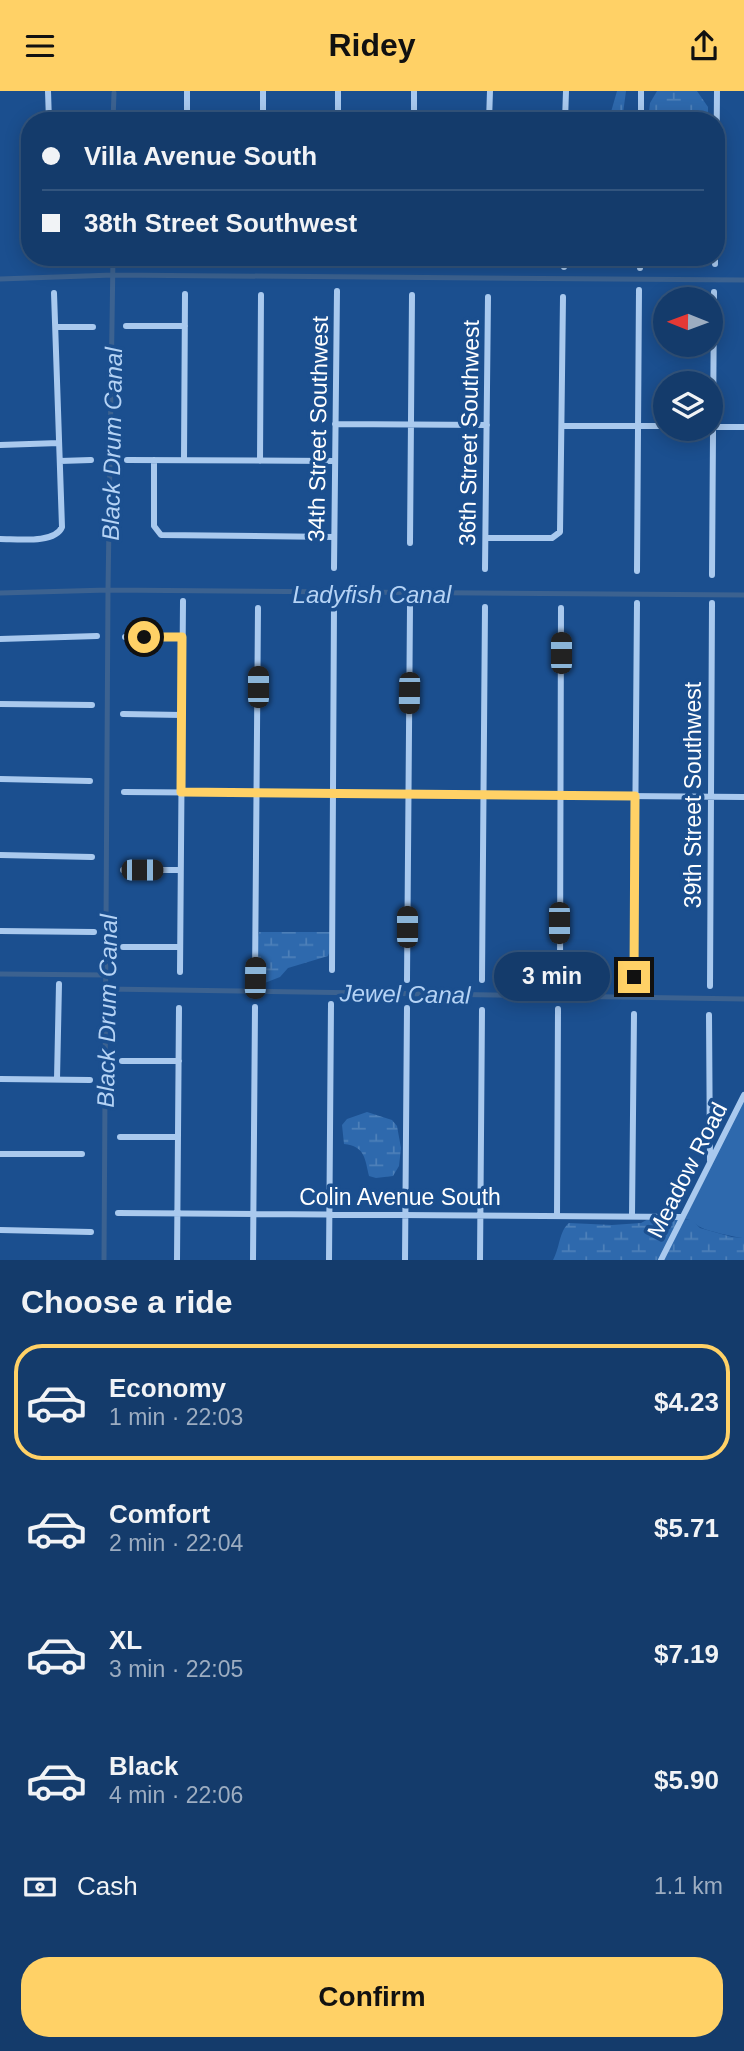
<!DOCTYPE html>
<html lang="en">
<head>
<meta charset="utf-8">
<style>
	:root { --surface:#143b6b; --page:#214673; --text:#f1f3f6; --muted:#9dadc1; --line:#33557e; --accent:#ffd166 }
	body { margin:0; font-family:Arial,sans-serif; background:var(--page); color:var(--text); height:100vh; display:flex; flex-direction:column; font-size:26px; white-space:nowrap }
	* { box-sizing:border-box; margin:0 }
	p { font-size:23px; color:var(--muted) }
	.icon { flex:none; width:38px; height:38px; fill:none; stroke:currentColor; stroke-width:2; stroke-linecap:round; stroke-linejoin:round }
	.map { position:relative; height:1169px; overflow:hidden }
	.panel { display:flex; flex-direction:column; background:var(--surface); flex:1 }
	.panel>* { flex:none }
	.top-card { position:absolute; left:21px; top:21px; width:704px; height:154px; border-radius:28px; box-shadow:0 4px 18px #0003,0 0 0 2px var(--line); display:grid; align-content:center; height:154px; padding:0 21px; background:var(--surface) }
	.needle { width:46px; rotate:271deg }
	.tools { position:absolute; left:653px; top:196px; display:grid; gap:14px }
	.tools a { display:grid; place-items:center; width:70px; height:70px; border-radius:50%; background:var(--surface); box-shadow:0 4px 18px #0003,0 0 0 2px var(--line); font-size:35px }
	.end { position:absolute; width:32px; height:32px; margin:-16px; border:9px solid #ffd166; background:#111; box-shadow:0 0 0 4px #111 }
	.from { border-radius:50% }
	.bubble { position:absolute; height:49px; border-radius:24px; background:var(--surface); box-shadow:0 4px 18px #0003,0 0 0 2px var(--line); font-size:23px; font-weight:700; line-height:49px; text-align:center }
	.car { position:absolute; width:21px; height:42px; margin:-21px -10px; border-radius:9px; box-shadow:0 0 5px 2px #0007; background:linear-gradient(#222 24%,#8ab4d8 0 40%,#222 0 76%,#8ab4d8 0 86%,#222 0) }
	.top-card b { display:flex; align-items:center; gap:24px; height:66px; font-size:26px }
	.top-card b+b { border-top:2px solid var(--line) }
	.top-card i { width:18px; height:18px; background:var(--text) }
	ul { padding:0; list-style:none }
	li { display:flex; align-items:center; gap:21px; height:116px; margin:0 14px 10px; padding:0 7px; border:4px solid transparent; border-radius:28px }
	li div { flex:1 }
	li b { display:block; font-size:26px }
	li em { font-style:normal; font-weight:700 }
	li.active { border-color:var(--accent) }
	li>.icon { width:63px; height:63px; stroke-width:1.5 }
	h2 { padding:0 21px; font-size:32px; line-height:84px }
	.pay { display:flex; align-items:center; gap:18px; height:77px; padding:0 21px; font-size:26px }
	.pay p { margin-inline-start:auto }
	.cta { display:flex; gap:14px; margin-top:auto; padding:14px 21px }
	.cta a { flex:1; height:80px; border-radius:28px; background:var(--accent); color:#111; font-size:28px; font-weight:700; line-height:80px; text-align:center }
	header { display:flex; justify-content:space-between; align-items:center; height:91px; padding:0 21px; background:var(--accent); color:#111; font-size:32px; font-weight:700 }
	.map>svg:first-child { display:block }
</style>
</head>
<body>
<header><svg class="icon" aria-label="menu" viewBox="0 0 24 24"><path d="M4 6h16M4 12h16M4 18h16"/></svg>Ridey<svg class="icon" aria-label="share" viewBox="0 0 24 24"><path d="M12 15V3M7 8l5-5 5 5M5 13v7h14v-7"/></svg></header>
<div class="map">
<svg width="744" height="1169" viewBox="0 0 744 1169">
	<defs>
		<pattern id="wetland-marsh" width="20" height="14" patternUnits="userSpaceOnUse" patternTransform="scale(1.75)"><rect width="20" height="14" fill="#2e69ad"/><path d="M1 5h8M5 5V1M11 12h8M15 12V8" fill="none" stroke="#4d80b9"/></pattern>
	</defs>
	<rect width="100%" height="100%" fill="#1b4f8f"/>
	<path fill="#2e69ad" d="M744,1008v139c-7,0 -40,-8 -44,-11 -7,-4 -7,-7 -15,-8z"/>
	<path fill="url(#wetland-marsh)" d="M617,0h9l-4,30h-17l6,-9z
		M657,0h40l11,16v14h-60l2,-18z
		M259,841h74v10l-5,14 -40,12 -8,9 -23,9c2,-18 -2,-35 2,-54z
		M367,1021l25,8 5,6 4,22 -2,18 -6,10 -17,2 -7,-2c-4,-17 -4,-30 -25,-32l-2,-19 5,-6z
		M652,1126l40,3 8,8 32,9 12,1v22h-191c7,-12 6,-29 16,-37l43,2 29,-2z"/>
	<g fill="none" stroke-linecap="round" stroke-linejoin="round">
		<path stroke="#3c6290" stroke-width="5" d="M113,30l1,-28
			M0,188l113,-4 631,5
			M0,502l108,-3 636,5
			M0,883l107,1
			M107,898l637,10
			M104,1169l4,-670 5,-333"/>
		<path stroke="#a9c9ee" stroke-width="6" d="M48,0l1,30
			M187,30v-30
			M263,30v-30
			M338,30v-30
			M414,30v-30
			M489,30l1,-30
			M565,30l1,-30
			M641,30v-30
			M716,121l1,-121
			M54,166v7
			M186,171v-5
			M261,171v-5
			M412,172l1,-6
			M488,173v-7
			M715,173v-7
			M337,174v-8
			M564,176v-10
			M640,177v-11
			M126,235h59
			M56,236h37
			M335,333l152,1
			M562,335h103
			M712,336h32
			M0,354l59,-2
			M127,369l208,1
			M154,369v66l7,9 173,2
			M184,369l1,-166
			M60,370l31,-1
			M260,370l1,-166
			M486,447h66l8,-6 3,-235
			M0,448c17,0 55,5 62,-12l-8,-234
			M410,452l2,-248
			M334,477l3,-277
			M485,478l3,-272
			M637,480l2,-281
			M712,484l2,-283
			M125,546h57
			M0,548l97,-3
			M0,613l92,1
			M123,623l59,1
			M0,688l90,2
			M124,701l620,5
			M0,764l92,2
			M123,779h57
			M0,840l94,1
			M123,856h57
			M332,879l2,-364
			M560,880l1,-363
			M180,881l3,-371
			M634,886l3,-374
			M255,887l3,-370
			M407,889l3,-373
			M482,889l3,-373
			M710,895l2,-383
			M709,924l1,146
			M122,970h57
			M0,988l90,1
			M57,988l2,-95
			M120,1046h58
			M0,1063h82
			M118,1122l564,4
			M557,1125l1,-207
			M632,1125l2,-202
			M0,1139l91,2
			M177,1169l2,-252
			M253,1169l2,-253
			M329,1169l2,-256
			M405,1169l2,-252
			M480,1169l2,-250
			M661,1169l83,-165"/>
	</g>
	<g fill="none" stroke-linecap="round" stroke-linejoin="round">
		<path stroke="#ffd166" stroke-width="9" d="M144,546h38l-1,155 454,4 -1,181"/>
	</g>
	<g text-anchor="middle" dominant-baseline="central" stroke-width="7" stroke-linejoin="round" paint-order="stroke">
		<g font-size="23" fill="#fff" stroke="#1b4f8f">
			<text transform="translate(318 338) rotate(-89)">34th Street Southwest</text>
			<text transform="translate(469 342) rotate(-89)">36th Street Southwest</text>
			<text transform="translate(693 704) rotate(-90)">39th Street Southwest</text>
			<text transform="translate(687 1079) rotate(-63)">Meadow Road</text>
			<text x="400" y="1106">Colin Avenue South</text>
		</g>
		<g font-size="24" font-style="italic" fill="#b5d3f5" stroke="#1b4f8f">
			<text transform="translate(112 353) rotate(-89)">Black Drum Canal</text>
			<text x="372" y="503">Ladyfish Canal</text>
			<text transform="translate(405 903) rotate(1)">Jewel Canal</text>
			<text transform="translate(107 920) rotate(-89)">Black Drum Canal</text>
		</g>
	</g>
</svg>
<div class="tools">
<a><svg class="needle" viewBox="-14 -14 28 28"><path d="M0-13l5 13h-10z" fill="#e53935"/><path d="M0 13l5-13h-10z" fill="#9dadc1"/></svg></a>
<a><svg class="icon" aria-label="layers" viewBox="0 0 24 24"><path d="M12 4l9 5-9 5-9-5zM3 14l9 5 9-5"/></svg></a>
</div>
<i class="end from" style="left:144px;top:546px"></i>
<i class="end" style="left:634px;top:886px"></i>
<div class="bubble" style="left:494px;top:861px;width:116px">3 min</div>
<i class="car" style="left:561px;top:562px;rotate:0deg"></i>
<i class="car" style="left:258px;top:596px;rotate:0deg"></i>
<i class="car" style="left:409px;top:602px;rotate:181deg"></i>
<i class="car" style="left:142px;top:779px;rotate:90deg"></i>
<i class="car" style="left:559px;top:832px;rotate:180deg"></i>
<i class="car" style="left:407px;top:836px;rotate:0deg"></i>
<i class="car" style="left:255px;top:887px;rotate:1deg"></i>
<div class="top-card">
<b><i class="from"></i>Villa Avenue South</b>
<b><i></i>38th Street Southwest</b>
</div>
</div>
<section class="panel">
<h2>Choose a ride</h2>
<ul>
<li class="active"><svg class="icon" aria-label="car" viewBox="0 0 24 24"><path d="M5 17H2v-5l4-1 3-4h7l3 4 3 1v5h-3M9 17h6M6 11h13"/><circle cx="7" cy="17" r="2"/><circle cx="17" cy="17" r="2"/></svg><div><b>Economy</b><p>1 min · 22:03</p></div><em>$4.23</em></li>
<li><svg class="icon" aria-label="car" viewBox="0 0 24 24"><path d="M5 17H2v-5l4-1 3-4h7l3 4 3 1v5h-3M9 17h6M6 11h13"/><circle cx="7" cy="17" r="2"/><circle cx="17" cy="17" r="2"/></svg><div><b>Comfort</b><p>2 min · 22:04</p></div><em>$5.71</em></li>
<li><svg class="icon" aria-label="car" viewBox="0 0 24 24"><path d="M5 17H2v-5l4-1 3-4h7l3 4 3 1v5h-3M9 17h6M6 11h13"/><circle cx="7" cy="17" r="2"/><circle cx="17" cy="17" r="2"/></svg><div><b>XL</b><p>3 min · 22:05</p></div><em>$7.19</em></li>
<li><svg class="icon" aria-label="car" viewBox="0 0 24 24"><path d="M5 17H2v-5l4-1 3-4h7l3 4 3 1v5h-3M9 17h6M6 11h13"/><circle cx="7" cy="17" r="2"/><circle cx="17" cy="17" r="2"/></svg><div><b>Black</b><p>4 min · 22:06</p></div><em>$5.90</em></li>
</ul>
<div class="pay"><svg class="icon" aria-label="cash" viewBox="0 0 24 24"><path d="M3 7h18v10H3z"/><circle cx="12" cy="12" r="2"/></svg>Cash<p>1.1 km</p></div>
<div class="cta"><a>Confirm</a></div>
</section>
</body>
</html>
